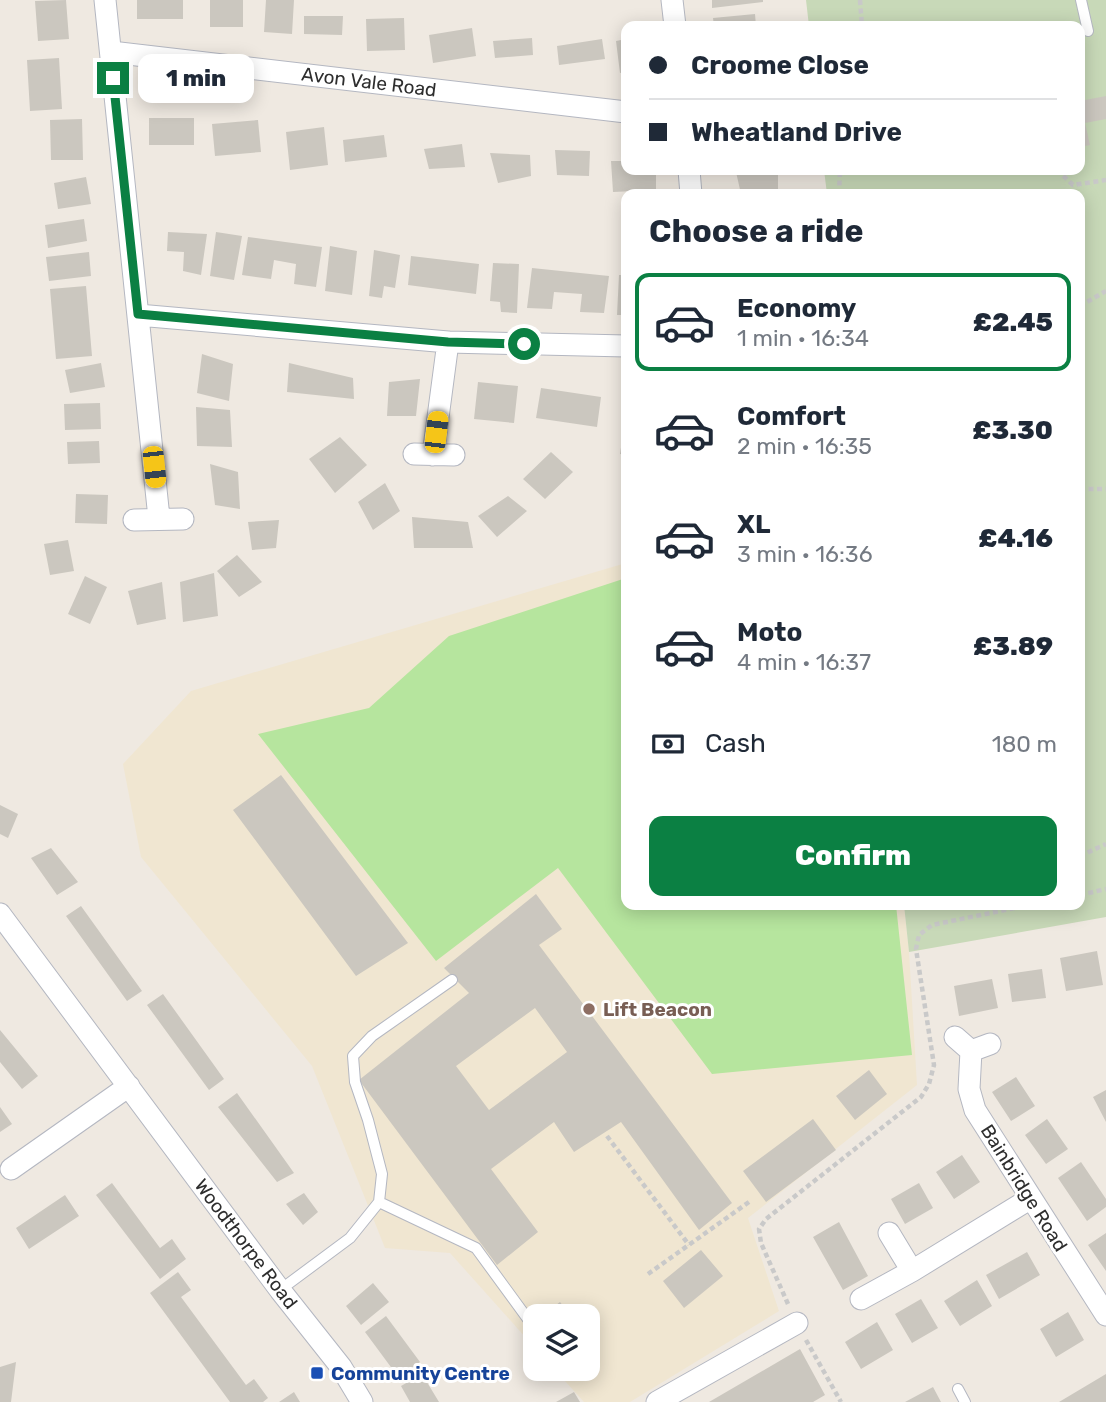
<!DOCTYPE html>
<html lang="en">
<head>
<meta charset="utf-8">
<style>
	:root { --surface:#fff; --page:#f6f6f7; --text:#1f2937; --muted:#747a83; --line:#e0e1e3; --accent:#0b8043 }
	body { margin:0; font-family:Rubik,sans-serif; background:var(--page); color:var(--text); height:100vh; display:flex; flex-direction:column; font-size:26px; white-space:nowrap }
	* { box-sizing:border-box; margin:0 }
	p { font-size:23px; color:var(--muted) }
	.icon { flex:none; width:38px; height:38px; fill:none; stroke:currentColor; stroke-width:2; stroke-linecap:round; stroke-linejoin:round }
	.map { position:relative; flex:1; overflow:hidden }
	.panel { position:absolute; left:621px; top:189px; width:464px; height:721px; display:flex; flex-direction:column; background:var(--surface); border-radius:14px; box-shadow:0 4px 18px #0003 }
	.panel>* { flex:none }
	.top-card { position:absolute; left:621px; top:21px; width:464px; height:154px; border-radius:14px; box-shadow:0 4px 18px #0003; display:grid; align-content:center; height:154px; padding:0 28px; background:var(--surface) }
	.controls { position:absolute; left:523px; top:1304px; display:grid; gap:14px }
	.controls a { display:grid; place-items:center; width:77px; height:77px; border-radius:14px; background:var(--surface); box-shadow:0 4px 18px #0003; font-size:35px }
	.end { position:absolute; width:32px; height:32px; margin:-16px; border:9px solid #0b8043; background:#fff; box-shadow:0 0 0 4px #fff }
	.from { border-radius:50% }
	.bubble { position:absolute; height:49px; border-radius:14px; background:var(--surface); box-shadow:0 4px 18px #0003; font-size:23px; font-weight:800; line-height:49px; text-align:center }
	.car { position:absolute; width:21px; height:42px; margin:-21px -10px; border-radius:9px; box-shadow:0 0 5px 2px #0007; background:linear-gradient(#f5c518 24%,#345 0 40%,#f5c518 0 76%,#345 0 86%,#f5c518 0) }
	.top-card b { display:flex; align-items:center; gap:24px; height:66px; font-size:26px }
	.top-card b+b { border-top:2px solid var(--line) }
	.top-card i { width:18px; height:18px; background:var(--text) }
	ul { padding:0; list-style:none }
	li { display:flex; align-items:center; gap:21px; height:98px; margin:0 14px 10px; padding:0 14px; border:4px solid transparent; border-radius:14px }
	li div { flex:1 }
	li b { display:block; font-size:26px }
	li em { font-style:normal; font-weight:800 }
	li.active { border-color:var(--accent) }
	li>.icon { width:63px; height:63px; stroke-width:1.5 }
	h2 { padding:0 28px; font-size:32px; line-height:84px }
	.pay { display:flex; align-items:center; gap:18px; height:77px; padding:0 28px; font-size:26px }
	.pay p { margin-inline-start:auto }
	.primary-button { display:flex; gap:14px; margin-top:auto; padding:14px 28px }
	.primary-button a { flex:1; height:80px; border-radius:14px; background:var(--accent); color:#fff; font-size:28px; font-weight:800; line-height:80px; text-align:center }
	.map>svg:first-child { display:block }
</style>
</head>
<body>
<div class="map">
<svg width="1106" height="1402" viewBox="0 0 1106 1402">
	<rect width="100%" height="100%" fill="#efe9e1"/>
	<path fill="#f0e6d1" d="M626,563v342h278l5,47 8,133 -169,133 31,93 -149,91h-46l-30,-33 34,-1v-52h-52l-1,32 -85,-95 -65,-5 -73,-182 -171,-209 -18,-93 68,-73z"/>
	<path fill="#b6e59e" d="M626,578v327h270l16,150 -200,19 -154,-206 -122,93 -178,-227 111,-26 80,-72z"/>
	<path fill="#c8d9b8" d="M806,0h300v917l-197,35 -5,-47h176v-711h-253l-3,-24h256v-144h-271z"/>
	<path fill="#cbc7bf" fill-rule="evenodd" d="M66,0l3,39 -31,2 -3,-40z
		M137,0h46v19h-46z
		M210,0h33v27h-33z
		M266,0h28l-2,34 -28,-2z
		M712,0h51v2l-51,6z
		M755,14l1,12h-42l-1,-8z
		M304,16h39l-1,19 -38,-1z
		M404,18l1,32 -38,1 -1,-32z
		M472,28l4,28 -43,7 -4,-28z
		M532,38l1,17 -38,3 -2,-17z
		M602,39l3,20 -46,6 -2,-19z
		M626,39v33l-6,1 -4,-32z
		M59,58l3,51 -32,2 -3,-51z
		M1106,96v23l-21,4 5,22 -10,2v-46z
		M149,118h45v27h-45z
		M82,119l1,41h-32l-1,-40z
		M258,120l3,32 -46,4 -3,-32z
		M324,127l4,38 -38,5 -4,-38z
		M384,135l3,22 -42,5 -2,-22z
		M462,144l3,23 -36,2 -5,-20z
		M555,150l35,1 -1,25 -32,-1z
		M490,153l40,2 1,21 -33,7z
		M611,161h15v9h30v20l-43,2z
		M771,170h7v24h-37l-5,-22z
		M86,177l5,27 -33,5 -4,-26z
		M84,219l3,22 -39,7 -3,-23z
		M168,232l39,2 -6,41 -18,-4 1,-19 -17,-1z
		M216,232l26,4 -8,44 -24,-4z
		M248,237l74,10 -6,40 -22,-3 2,-20 -22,-4 -3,19 -29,-4z
		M330,246l27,5 -5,44 -27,-4z
		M374,250l26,5 -5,33 -11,-2 -2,12 -13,-2z
		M89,252l2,24 -42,5 -3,-24z
		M411,256l68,8 -3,30 -68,-9z
		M493,263l26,1 -2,49 -16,-1 -1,-10 -10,-1z
		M532,268l77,8 -5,37 -24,-1 2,-18 -28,-2 -2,17 -25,-1z
		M619,275h7v40h-9z
		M86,286l6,70 -36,3 -6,-70z
		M202,354l31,10 -4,37 -32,-8z
		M101,363l4,24 -35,6 -5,-23z
		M289,363l64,15 1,21 -67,-7z
		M420,379l-4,37h-29l2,-34z
		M478,382l40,4 -4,37 -40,-4z
		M541,388l60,9 -4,30 -61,-9z
		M100,403l1,26 -36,1 -1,-26z
		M196,407l34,3 2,37 -35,-1z
		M625,421h1v34l-6,-1z
		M340,437l27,28 -32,28 -26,-34z
		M99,441l1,22 -32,1 -1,-22z
		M551,452l22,20 -28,27 -22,-20z
		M210,464l28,8 2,37 -25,-4z
		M385,483l15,28 -27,19 -15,-28z
		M76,494l32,1 -1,29 -32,-1z
		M508,496l19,15 -30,26 -19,-21z
		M412,517l56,5 5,26h-59z
		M279,520l-3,28 -24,2 -4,-28z
		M68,540l6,31 -24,4 -6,-31z
		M237,555l25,27 -23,15 -22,-26z
		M214,573l4,43 -35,6 -3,-40z
		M85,576l22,11 -17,37 -22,-10z
		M162,582l4,37 -29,6 -9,-34z
		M281,775l127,168 -52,33 -123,-166z
		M0,805l18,9 -10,24 -8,-4z
		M51,848l27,34 -21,13 -26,-37z
		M536,894l26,35 -23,16 193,258 -33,27 -78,-108 -47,30 -20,-30 -63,47 47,63 -41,33 -138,-185 110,-87 -25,-25zM535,1008l32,44 -78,58 -33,-44z
		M81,906l61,85 -15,10 -61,-85z
		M1097,951l6,34 -37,6 -6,-33z
		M1042,969l4,29 -34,4 -4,-28z
		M992,979l6,29 -39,8 -5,-30z
		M163,994l61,85 -15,11 -62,-85z
		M0,1030l38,46 -16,13 -22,-27z
		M869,1070l18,24 -32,26 -19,-24z
		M1016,1077l19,29 -24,15 -19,-29z
		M1106,1090v32l-13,-25z
		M237,1093l57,80 -17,9 -59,-75z
		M0,1107l12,17 -12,8z
		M813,1119l23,31 -70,52 -23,-31z
		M1047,1119l21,30 -22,15 -21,-29z
		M962,1155l18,27 -26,17 -18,-27z
		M1081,1162l25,37v8l-19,14 -29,-43z
		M112,1183l48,65 12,-9 14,20 -26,20 -64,-84z
		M919,1183l14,25 -28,16 -14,-25z
		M304,1193l14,19 -15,13 -17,-21z
		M65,1195l14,21 -50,33 -13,-21z
		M839,1222l29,54 -25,14 -30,-53z
		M1106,1233v38l-18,-26z
		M701,1250l22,26 -39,32 -21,-27z
		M1027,1252l13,23 -41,24 -13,-24z
		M178,1272l13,18 -10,7 65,88 8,-6 14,19 -5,4h-33l-80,-109z
		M977,1280l15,26 -32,20 -16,-25z
		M373,1283l16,19 -28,23 -15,-19z
		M921,1299l17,29 -26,15 -17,-29z
		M560,1302l11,14h-29z
		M1068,1312l16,28 -28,17 -16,-28z
		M386,1316l34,46 -21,16 -34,-46z
		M877,1322l16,28 -32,19 -16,-27z
		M588,1338l10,12 -10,8z
		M800,1349l25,46 -12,7h-104z
		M16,1362l-5,40h-11v-35z
		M422,1374l17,28h-29l-9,-16z
		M1106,1374v28h-47z
		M933,1387l8,15h-36z
		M294,1392l6,10h-21z
		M574,1392l6,10h-24z"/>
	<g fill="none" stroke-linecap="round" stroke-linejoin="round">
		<defs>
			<path id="lane" d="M1081,0l7,31
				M379,1202l97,46 54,74
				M280,1290l70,-52 29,-36 3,-28 -14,-54 -13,-38 -2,-26 19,-20 80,-56
				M958,1389l7,13"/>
			<path id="street" d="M105,0l54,518
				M672,0l3,26
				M111,52l515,60
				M689,170l2,24
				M138,315l310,27 178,4
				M414,454l40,1
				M433,455l15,-113
				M134,520l49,-1
				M0,914l280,376 61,77 21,35
				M955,1037l16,14 19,-7
				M971,1051l-2,38 6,21 131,205
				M11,1169l118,-83
				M889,1233l23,38
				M861,1299l51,-28 119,-73
				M657,1402l140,-79"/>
		</defs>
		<use href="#lane" stroke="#b4b7c1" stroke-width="12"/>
		<use href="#street" stroke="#b4b7c1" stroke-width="23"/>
		<path stroke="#c9c9c9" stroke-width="4.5" stroke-dasharray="5 3.5" stroke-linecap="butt" d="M860,0l2,26
			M1057,170l16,15 33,-5
			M839,194l1,-24
			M1080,306l26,-15
			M1080,489h26
			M1080,856l26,-12
			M1080,895l26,-6
			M607,1136l82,109
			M648,1274l101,-72
			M788,1304l-27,-61 -2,-14 7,-10 155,-122 8,-13 5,-19 -18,-116 3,-14 13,-10 98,-20
			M806,1340l35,62"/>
		<use href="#lane" stroke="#fff" stroke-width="10"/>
		<use href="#street" stroke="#fff" stroke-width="21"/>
	</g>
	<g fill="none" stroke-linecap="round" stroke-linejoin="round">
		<path stroke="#0b8043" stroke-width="9" d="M113,78l25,236 310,28 76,2"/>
	</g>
	<circle fill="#8d6e63" stroke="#fff" stroke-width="2.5" cx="589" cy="1009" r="7"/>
	<rect fill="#1a4fb4" stroke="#fff" stroke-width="2.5" x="310" y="1366" width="14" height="14" rx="3.5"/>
	<g text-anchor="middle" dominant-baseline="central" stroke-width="6" stroke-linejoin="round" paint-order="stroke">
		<g font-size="19" fill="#2e2e2e" stroke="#fff">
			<text transform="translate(369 82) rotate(7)">Avon Vale Road</text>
			<text transform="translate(1024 1188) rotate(58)">Bainbridge Road</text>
			<text transform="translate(246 1244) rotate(53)">Woodthorpe Road</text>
		</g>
		<g font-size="19" font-weight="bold" fill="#785e54" stroke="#fff" text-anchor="start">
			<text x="603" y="1009">Lift Beacon</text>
		</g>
		<g font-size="19" font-weight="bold" fill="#164399" stroke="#fff" text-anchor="start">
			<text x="331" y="1373">Community Centre</text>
		</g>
	</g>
</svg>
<div class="controls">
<a><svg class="icon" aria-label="layers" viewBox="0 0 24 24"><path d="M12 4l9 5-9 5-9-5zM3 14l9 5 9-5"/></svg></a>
</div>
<i class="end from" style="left:524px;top:344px"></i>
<i class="end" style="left:113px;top:78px"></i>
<div class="bubble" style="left:138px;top:54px;width:116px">1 min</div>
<i class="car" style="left:436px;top:432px;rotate:7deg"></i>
<i class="car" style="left:154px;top:467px;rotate:174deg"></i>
<div class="top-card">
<b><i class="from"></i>Croome Close</b>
<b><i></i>Wheatland Drive</b>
</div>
<section class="panel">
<h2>Choose a ride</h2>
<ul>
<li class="active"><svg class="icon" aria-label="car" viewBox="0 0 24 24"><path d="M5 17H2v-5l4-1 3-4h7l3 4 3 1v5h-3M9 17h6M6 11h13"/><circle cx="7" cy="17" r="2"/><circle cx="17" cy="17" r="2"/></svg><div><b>Economy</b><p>1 min · 16:34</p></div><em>£2.45</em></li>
<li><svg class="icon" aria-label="car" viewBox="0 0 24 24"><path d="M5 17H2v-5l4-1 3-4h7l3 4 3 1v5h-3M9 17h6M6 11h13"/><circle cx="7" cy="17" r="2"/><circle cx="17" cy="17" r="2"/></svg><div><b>Comfort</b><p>2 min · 16:35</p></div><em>£3.30</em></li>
<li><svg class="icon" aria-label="car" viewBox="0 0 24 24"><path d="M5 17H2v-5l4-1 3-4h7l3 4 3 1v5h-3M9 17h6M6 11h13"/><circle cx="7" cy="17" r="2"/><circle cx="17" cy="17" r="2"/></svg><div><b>XL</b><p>3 min · 16:36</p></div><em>£4.16</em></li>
<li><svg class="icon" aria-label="car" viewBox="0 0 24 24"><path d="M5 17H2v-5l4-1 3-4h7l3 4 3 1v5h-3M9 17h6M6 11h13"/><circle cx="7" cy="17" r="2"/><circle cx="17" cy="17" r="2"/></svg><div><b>Moto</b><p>4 min · 16:37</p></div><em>£3.89</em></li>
</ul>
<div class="pay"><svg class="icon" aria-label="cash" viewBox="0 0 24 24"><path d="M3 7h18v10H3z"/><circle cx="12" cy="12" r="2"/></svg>Cash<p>180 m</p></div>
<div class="primary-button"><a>Confirm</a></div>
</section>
</div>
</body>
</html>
